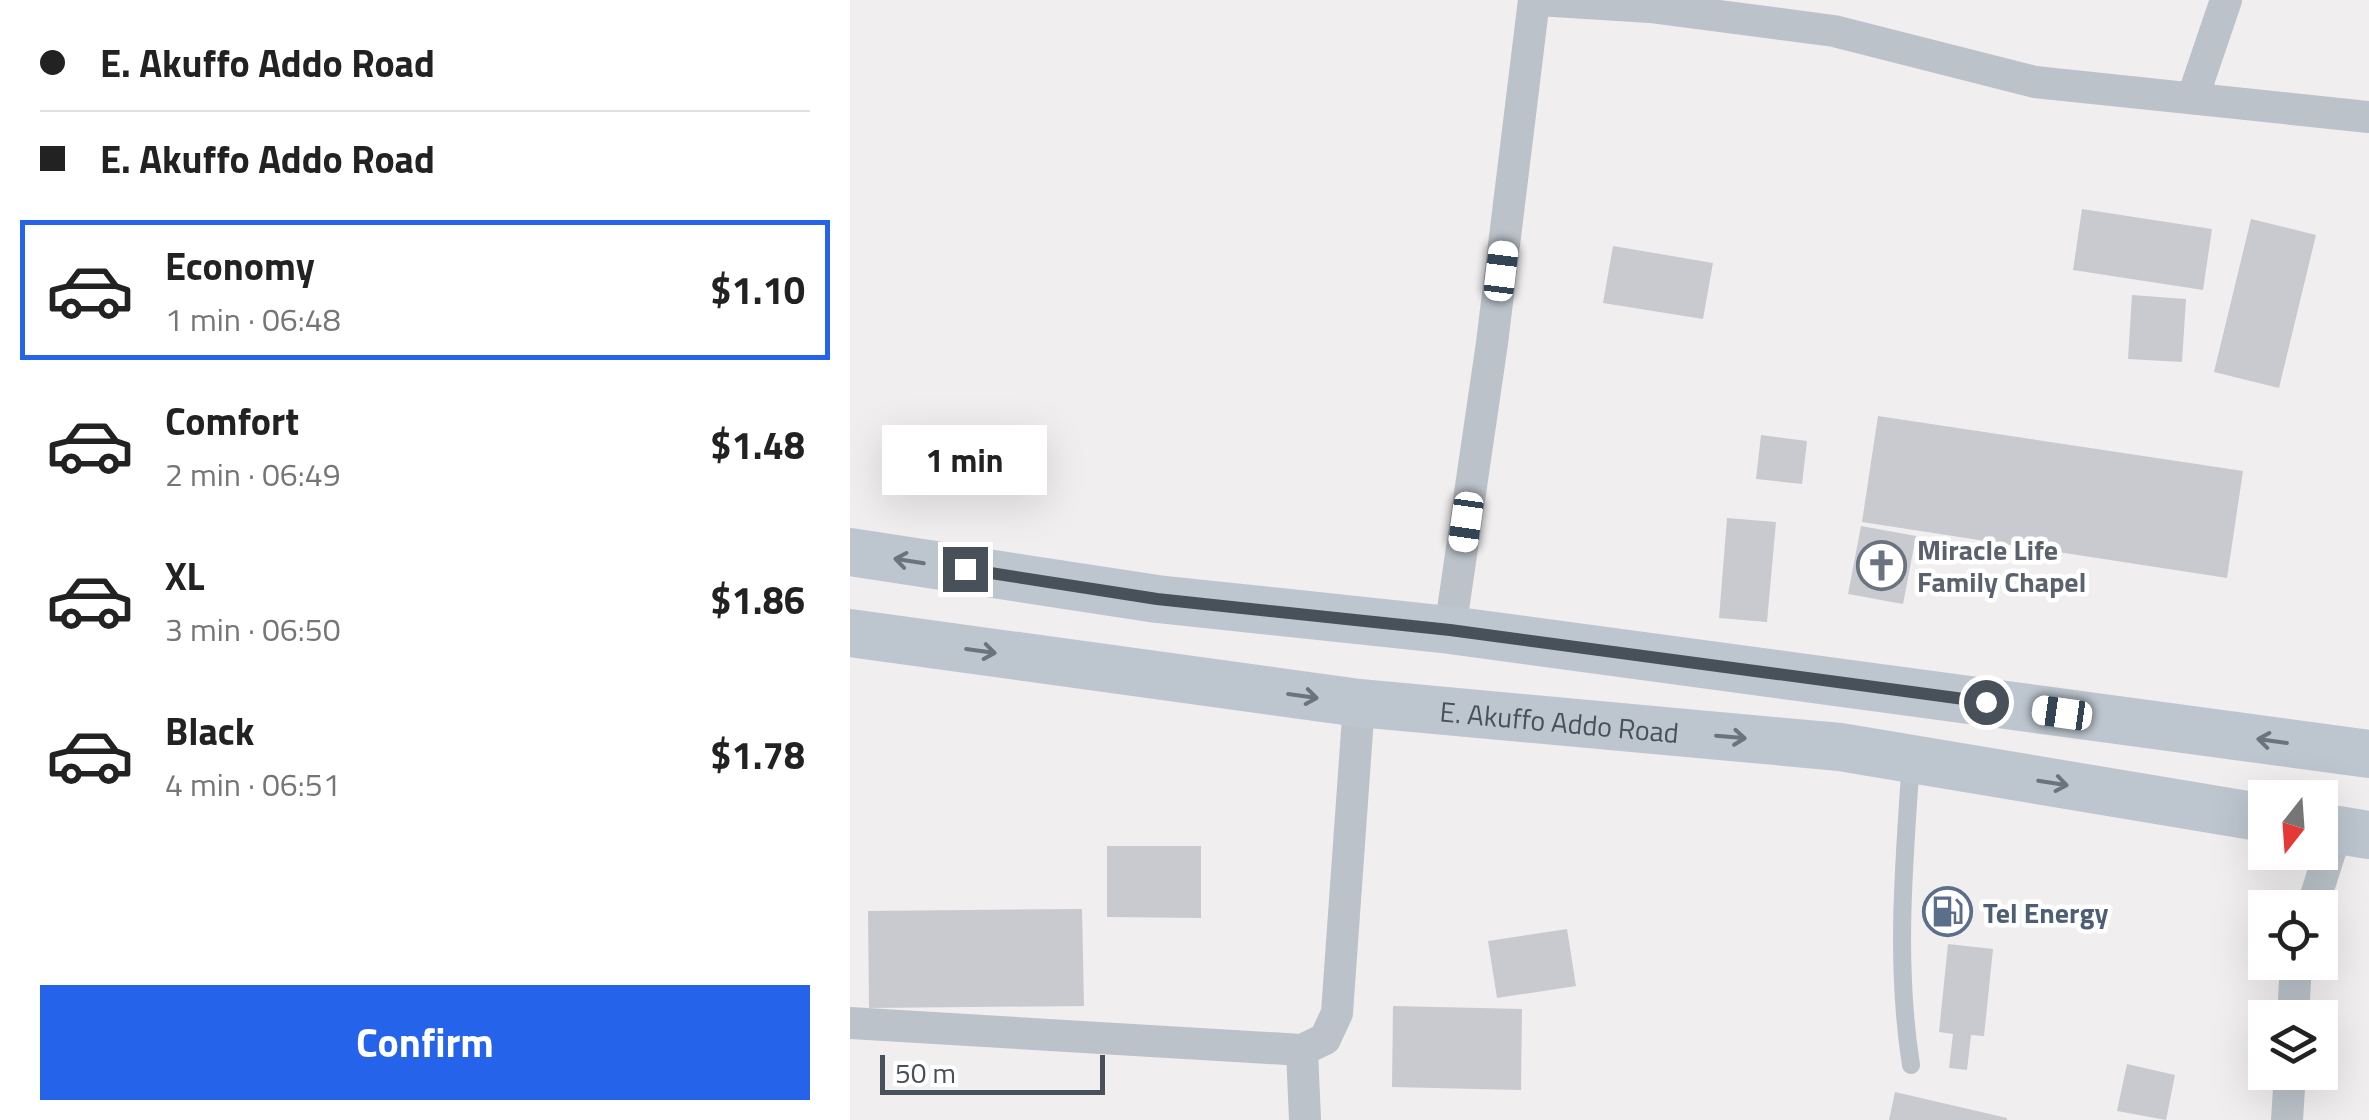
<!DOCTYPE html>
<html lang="en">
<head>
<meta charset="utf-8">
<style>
	:root { --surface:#fff; --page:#f6f6f6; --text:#222; --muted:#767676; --line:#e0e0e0; --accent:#2563eb }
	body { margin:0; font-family:"Titillium Web",sans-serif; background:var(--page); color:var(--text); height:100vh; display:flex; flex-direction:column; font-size:38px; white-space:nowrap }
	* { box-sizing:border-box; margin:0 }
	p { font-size:32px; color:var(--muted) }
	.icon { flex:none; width:55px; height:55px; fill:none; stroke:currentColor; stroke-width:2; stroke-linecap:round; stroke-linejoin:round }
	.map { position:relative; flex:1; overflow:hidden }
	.side { display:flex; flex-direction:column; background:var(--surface); width:850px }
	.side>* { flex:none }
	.banner { display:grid; align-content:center; height:220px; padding:0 40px; background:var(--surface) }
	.needle { width:65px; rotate:197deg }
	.controls { position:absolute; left:1398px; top:780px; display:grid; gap:20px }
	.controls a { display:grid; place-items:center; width:90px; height:90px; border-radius:0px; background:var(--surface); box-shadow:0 10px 40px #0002; font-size:50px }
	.scale { position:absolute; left:30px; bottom:25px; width:225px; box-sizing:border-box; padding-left:10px; border:5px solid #485159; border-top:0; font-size:28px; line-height:35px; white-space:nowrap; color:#485159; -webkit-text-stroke:8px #fff; paint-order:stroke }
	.end { position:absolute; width:45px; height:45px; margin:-22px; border:12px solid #485159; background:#fff; box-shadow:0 0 0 5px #fff }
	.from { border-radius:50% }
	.bubble { position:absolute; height:70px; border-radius:0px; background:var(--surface); box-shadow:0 10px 40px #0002; font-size:32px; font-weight:700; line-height:70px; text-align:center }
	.car { position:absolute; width:30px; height:60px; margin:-30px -15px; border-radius:12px; box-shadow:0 0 8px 2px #0007; background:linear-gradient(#fff 24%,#345 0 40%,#fff 0 76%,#345 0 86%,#fff 0) }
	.banner b { display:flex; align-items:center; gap:35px; height:95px; font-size:38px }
	.banner b+b { border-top:2px solid var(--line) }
	.banner i { width:25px; height:25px; background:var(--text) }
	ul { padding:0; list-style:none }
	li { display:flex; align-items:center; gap:30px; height:140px; margin:0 20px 15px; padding:0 20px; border:5px solid transparent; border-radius:0px }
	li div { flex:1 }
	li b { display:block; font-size:38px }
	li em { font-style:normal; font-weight:700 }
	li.active { border-color:var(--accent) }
	li>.icon { width:90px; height:90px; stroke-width:1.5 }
	.action { display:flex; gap:20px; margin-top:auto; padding:20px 40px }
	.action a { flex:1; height:115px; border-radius:0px; background:var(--accent); color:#fff; font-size:40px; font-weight:700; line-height:115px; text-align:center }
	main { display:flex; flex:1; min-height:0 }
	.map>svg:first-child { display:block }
</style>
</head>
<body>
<main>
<section class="side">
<div class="banner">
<b><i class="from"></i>E. Akuffo Addo Road</b>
<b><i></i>E. Akuffo Addo Road</b>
</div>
<ul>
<li class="active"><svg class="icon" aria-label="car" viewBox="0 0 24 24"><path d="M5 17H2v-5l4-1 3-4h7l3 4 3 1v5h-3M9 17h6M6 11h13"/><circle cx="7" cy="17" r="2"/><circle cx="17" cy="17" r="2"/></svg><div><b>Economy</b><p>1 min · 06:48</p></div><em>$1.10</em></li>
<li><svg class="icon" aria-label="car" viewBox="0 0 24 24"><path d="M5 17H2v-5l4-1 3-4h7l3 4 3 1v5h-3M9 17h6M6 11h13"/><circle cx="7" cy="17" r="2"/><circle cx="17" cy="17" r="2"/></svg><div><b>Comfort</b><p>2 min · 06:49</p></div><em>$1.48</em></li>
<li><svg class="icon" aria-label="car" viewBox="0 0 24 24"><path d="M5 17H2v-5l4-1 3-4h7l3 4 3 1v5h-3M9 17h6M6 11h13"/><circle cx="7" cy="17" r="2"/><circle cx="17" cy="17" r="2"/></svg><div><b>XL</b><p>3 min · 06:50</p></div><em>$1.86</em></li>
<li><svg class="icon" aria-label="car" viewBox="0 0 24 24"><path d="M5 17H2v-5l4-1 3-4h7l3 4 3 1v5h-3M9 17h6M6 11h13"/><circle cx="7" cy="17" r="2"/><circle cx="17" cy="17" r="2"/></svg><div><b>Black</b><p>4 min · 06:51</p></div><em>$1.78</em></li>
</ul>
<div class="action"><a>Confirm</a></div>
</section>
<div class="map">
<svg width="1519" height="1120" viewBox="0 0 1519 1120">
	<rect width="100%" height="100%" fill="#f0eeee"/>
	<path fill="#c9cad0" d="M1232,209l130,20 -9,61 -130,-20z
		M1401,219l65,16 -37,153 -65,-16z
		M763,246l100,17 -10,56 -100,-16z
		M1282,295l54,4 -4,63 -54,-3z
		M1028,416l365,55 -16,107 -365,-56z
		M911,435l46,6 -5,43 -46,-5z
		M877,518l49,4 -9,100 -48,-4z
		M1011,526l55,10 -13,68 -55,-10z
		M257,846h94v72l-94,-1z
		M232,909l2,97 -215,2 -1,-97z
		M717,929l9,57 -79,12 -9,-57z
		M1098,944l45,5 -9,87 -13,-1 -4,35 -18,-2 4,-34 -14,-2z
		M543,1006l129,3 -1,81 -129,-3z
		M1277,1064l48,11 -9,45 -49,-9z
		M1045,1092l112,26v2h-118z"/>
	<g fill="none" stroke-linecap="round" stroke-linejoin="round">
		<path stroke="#bbc2c9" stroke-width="18" d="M1061,1065c-16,-101 -7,-203 0,-305"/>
		<path stroke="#bbc2c9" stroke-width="32" d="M688,0l112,7 184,24 201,51 334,35
			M1343,97l33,-97
			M600,630l42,-287 42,-343
			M1462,908l25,-78
			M1443,1018l3,-56
			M0,1023l452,27 23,-11 12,-26 22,-310
			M452,1050l3,70
			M1437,1120l3,-48"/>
		<g stroke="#bdc6cf" stroke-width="48">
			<path d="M0,552l307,47 293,31 919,124"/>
			<path id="s1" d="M0,633l509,70 481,44 425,71"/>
			<path d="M1470,827l49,8"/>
		</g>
	</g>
	<defs><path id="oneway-shaft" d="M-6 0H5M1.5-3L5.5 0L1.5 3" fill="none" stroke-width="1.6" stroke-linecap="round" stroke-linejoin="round" transform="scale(2.5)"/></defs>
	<g stroke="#6b747c">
		<use href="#oneway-shaft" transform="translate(59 561) rotate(-171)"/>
		<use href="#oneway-shaft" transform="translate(131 651) rotate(8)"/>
		<use href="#oneway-shaft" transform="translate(453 696) rotate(8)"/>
		<use href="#oneway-shaft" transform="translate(881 737) rotate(5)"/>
		<use href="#oneway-shaft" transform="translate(1422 741) rotate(-172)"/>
		<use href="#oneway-shaft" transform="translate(1203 783) rotate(9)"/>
	</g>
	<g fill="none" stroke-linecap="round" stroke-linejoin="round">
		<path stroke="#485159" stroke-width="12" d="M115,569l192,30 293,31 536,72"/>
	</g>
	<defs>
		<symbol id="church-ring" viewBox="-11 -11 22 22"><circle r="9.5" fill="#fff" stroke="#6b7280" stroke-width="1.5"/><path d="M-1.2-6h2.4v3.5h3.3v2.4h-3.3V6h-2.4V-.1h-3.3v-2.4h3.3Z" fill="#6b7280"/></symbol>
		<symbol id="fuel-ring" viewBox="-11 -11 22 22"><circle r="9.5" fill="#fff" stroke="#5c6f8a" stroke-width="1.5"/><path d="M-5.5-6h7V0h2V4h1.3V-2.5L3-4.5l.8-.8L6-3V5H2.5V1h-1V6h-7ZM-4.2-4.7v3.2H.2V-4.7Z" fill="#5c6f8a"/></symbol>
	</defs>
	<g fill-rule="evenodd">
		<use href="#church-ring" x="1004" y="538" width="55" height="55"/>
		<use href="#fuel-ring" x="1070" y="884" width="55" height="55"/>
	</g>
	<g text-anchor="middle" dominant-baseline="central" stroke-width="9" stroke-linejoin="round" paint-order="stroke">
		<g font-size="28" font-weight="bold" fill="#5b616d" stroke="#fff" text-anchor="start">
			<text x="1067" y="549">Miracle Life<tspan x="1067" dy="32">Family Chapel</tspan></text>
		</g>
		<g font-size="28" fill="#485159" stroke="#fff">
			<text stroke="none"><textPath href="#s1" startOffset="715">E. Akuffo Addo Road</textPath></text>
		</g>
		<g font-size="28" font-weight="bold" fill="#4e5e75" stroke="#fff" text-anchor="start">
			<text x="1133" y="912">Tel Energy</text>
		</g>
	</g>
</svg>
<div class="controls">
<a><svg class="needle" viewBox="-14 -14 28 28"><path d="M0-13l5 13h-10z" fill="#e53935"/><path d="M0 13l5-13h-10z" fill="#767676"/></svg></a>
<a><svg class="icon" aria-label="locate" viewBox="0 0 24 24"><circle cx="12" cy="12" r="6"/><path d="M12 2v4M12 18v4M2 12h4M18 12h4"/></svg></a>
<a><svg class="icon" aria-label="layers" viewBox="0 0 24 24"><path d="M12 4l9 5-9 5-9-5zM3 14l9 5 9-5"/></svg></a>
</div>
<div class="scale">50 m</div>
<i class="end from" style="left:1136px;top:702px"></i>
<i class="end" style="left:115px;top:569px"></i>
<div class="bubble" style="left:32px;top:425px;width:165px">1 min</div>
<i class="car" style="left:651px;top:271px;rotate:7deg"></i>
<i class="car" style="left:616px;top:522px;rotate:188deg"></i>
<i class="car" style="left:1212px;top:713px;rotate:278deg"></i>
</div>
</main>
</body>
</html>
